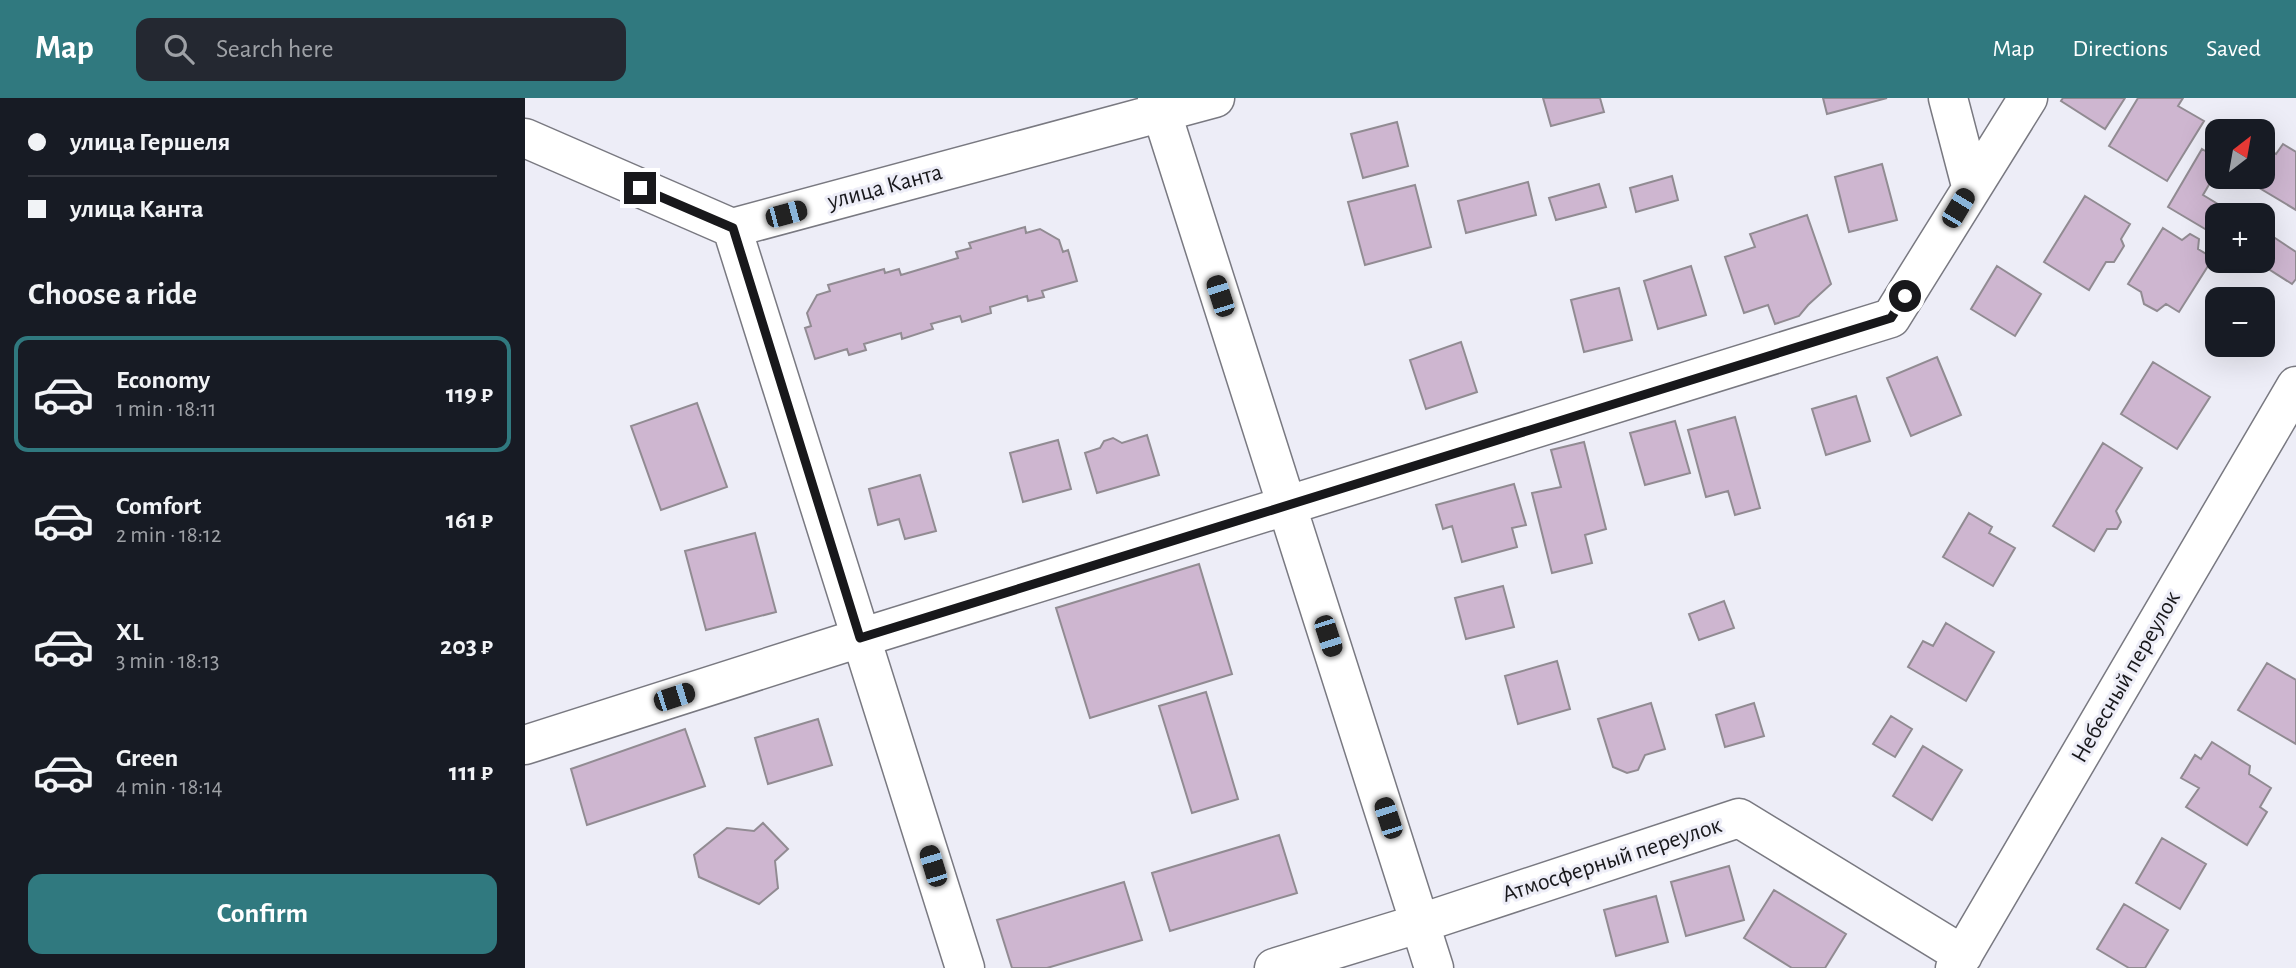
<!DOCTYPE html>
<html lang="en">
<head>
<meta charset="utf-8">
<style>
	:root { --surface:#171b24; --page:#242831; --text:#f1f3f6; --muted:#9ea1a6; --line:#363941; --accent:#30797f }
	body { margin:0; font-family:"Alegreya Sans",sans-serif; background:var(--page); color:var(--text); height:100vh; display:flex; flex-direction:column; font-size:26px; white-space:nowrap }
	* { box-sizing:border-box; margin:0 }
	p { font-size:23px; color:var(--muted) }
	.icon { flex:none; width:38px; height:38px; fill:none; stroke:currentColor; stroke-width:2; stroke-linecap:round; stroke-linejoin:round }
	.map { position:relative; flex:1; overflow:hidden }
	.panel { display:flex; flex-direction:column; background:var(--surface); width:525px }
	.panel>* { flex:none }
	.top-card { display:grid; align-content:center; height:154px; padding:0 28px; background:var(--surface) }
	.needle { width:46px; rotate:31deg }
	.controls { position:absolute; left:1680px; top:21px; display:grid; gap:14px }
	.controls a { display:grid; place-items:center; width:70px; height:70px; border-radius:14px; background:var(--surface); box-shadow:0 7px 28px #0002; font-size:35px }
	.end { position:absolute; width:32px; height:32px; margin:-16px; border:9px solid #18181b; background:#fff; box-shadow:0 0 0 4px #fff }
	.from { border-radius:50% }
	.car { position:absolute; width:21px; height:42px; margin:-21px -10px; border-radius:9px; box-shadow:0 0 5px 2px #0007; background:linear-gradient(#222 24%,#8ab4d8 0 40%,#222 0 76%,#8ab4d8 0 86%,#222 0) }
	.top-card b { display:flex; align-items:center; gap:24px; height:66px; font-size:26px }
	.top-card b+b { border-top:2px solid var(--line) }
	.top-card i { width:18px; height:18px; background:var(--text) }
	ul { padding:0; list-style:none }
	li { display:flex; align-items:center; gap:21px; height:116px; margin:0 14px 10px; padding:0 14px; border:4px solid transparent; border-radius:14px }
	li div { flex:1 }
	li b { display:block; font-size:26px }
	li em { font-style:normal; font-weight:600 }
	li.selected { border-color:var(--accent) }
	li>.icon { width:63px; height:63px; stroke-width:1.5 }
	h2 { padding:0 28px; font-size:32px; line-height:84px }
	.cta { display:flex; gap:14px; margin-top:auto; padding:14px 28px }
	.cta a { flex:1; height:80px; border-radius:14px; background:var(--accent); color:#fff; font-size:28px; font-weight:600; line-height:80px; text-align:center }
	header { display:flex; align-items:center; gap:42px; box-sizing:border-box; height:98px; padding:0 35px; background:var(--accent); color:#fff }
	header strong { font-size:33px }
	nav { display:flex; gap:38px; margin-inline-start:auto; font-size:24px }
	.search { width:490px; height:63px; background:var(--page); display:flex; align-items:center; gap:18px; box-sizing:border-box; padding:0 24px; border-radius:14px; color:var(--muted); font-size:26px }
	main { display:flex; flex:1; min-height:0 }
	.map>svg:first-child { display:block }
</style>
</head>
<body>
<header>
<strong>Map</strong>
<div class="search"><svg class="icon" aria-label="search" viewBox="0 0 24 24"><circle cx="10" cy="10" r="6"/><path d="M15 15l6 6"/></svg>Search here</div>
<nav><a>Map</a><a>Directions</a><a>Saved</a></nav>
</header>
<main>
<section class="panel">
<div class="top-card">
<b><i class="from"></i>улица Гершеля</b>
<b><i></i>улица Канта</b>
</div>
<h2>Choose a ride</h2>
<ul>
<li class="selected"><svg class="icon" aria-label="car" viewBox="0 0 24 24"><path d="M5 17H2v-5l4-1 3-4h7l3 4 3 1v5h-3M9 17h6M6 11h13"/><circle cx="7" cy="17" r="2"/><circle cx="17" cy="17" r="2"/></svg><div><b>Economy</b><p>1 min · 18:11</p></div><em>119 ₽</em></li>
<li><svg class="icon" aria-label="car" viewBox="0 0 24 24"><path d="M5 17H2v-5l4-1 3-4h7l3 4 3 1v5h-3M9 17h6M6 11h13"/><circle cx="7" cy="17" r="2"/><circle cx="17" cy="17" r="2"/></svg><div><b>Comfort</b><p>2 min · 18:12</p></div><em>161 ₽</em></li>
<li><svg class="icon" aria-label="car" viewBox="0 0 24 24"><path d="M5 17H2v-5l4-1 3-4h7l3 4 3 1v5h-3M9 17h6M6 11h13"/><circle cx="7" cy="17" r="2"/><circle cx="17" cy="17" r="2"/></svg><div><b>XL</b><p>3 min · 18:13</p></div><em>203 ₽</em></li>
<li><svg class="icon" aria-label="car" viewBox="0 0 24 24"><path d="M5 17H2v-5l4-1 3-4h7l3 4 3 1v5h-3M9 17h6M6 11h13"/><circle cx="7" cy="17" r="2"/><circle cx="17" cy="17" r="2"/></svg><div><b>Green</b><p>4 min · 18:14</p></div><em>111 ₽</em></li>
</ul>
<div class="cta"><a>Confirm</a></div>
</section>
<div class="map">
<svg width="1771" height="870" viewBox="0 0 1771 870">
	<rect width="100%" height="100%" fill="#ededf7"/>
	<path fill="#ceb6d0" stroke="#918b92" stroke-width="2" d="M1018,0h57l4,14 -53,14z
		M1298,0h64l-60,16z
		M1538,0h62l-20,31 -44,-28z
		M1613,0h45l-5,8 26,15 -37,60 -58,-35z
		M872,24l11,44 -45,12 -12,-44z
		M1758,46l13,8v58l-55,-33h22v-30l13,7z
		M1677,51l15,9v13l-14,24 33,20h-19v21l-49,-29z
		M1357,66l15,56 -48,12 -14,-55z
		M1147,78l6,24 -42,12 -6,-24z
		M1003,84l8,33 -70,18 -8,-32z
		M1074,86l7,23 -50,13 -7,-22z
		M890,87l16,62 -66,18 -17,-63z
		M1560,98l45,28 -9,15 3,7 -10,16h-8l-17,28 -45,-28z
		M1282,117l24,69 -23,21 -9,11 -24,8 -7,-19 -24,8 -19,-56 30,-10 -5,-13z
		M500,129l1,6 14,-4 19,11 4,12 5,-2 9,31 -35,10 2,6 -16,4 -1,-5 -37,11 1,6 -29,9 -2,-6 -29,8 2,5 -31,10 -1,-6 -37,11 2,6 -17,5 -2,-6 -32,10 -10,-31 6,-2 -4,-13 10,-18 13,-4 -2,-6 56,-16 1,4 14,-4 2,6 57,-17 -2,-6 15,-4 -2,-5z
		M1638,130l19,12 8,-6 9,5 -1,10 15,9 -34,54 -13,-8 -9,7 -13,-7 -3,-12 -13,-8z
		M1741,134l30,20v27l-4,5 -36,-23h7v-23z
		M1166,168l15,49 -48,14 -14,-48z
		M1472,168l44,28 -26,42 -44,-27z
		M1094,190l13,52 -48,12 -13,-52z
		M936,244l16,50 -51,17 -16,-49z
		M1412,259l24,58 -50,21 -24,-58z
		M1628,264l57,35 -33,52 -56,-35z
		M1331,298l14,45 -44,14 -14,-46z
		M172,305l30,84 -66,23 -30,-84z
		M1210,319l25,91 -25,7 -7,-24 -22,6 -18,-67z
		M1150,323l15,52 -45,12 -15,-52z
		M622,337l12,40 -62,18 -12,-40 15,-5 4,-7 9,-3 9,5z
		M533,342l13,49 -48,13 -13,-49z
		M1059,344l22,87 -21,6 7,28 -40,10 -20,-80 29,-6 -10,-37z
		M1578,345l39,25 -26,43 5,11 -4,7h-10l-13,22 -41,-25z
		M395,377l16,56 -31,8 -6,-20 -21,6 -9,-36z
		M989,386l12,41 -14,3 5,19 -55,15 -10,-36 -9,3 -7,-24z
		M1444,415l23,14 -3,6 26,15 -22,38 -50,-29z
		M230,435l21,79 -70,18 -21,-79z
		M674,466l33,110 -142,44 -34,-110z
		M978,488l11,41 -48,12 -11,-41z
		M1199,503l10,27 -35,12 -10,-26z
		M1421,525l48,29 -28,49 -58,-34 15,-26 10,5z
		M1032,563l13,48 -52,15 -13,-48z
		M1742,565l29,17v64l-58,-34z
		M681,594l32,107 -46,14 -33,-107z
		M1126,605l14,46 -20,6 -7,15 -11,3 -14,-6 -15,-48z
		M1229,605l10,33 -39,11 -9,-32z
		M1366,618l21,13 -17,28 -22,-13z
		M293,621l14,46 -64,19 -13,-46z
		M160,631l20,57 -118,39 -16,-56z
		M1687,644l38,24 -1,8 22,14 -11,19 7,5 -20,33 -61,-38 13,-19 -18,-10 14,-23 6,4z
		M1398,648l39,24 -30,50 -39,-24z
		M238,725l25,26 -13,12 3,27 -19,16 -60,-27 -5,-22 33,-27 27,3z
		M754,737l18,58 -127,38 -18,-58z
		M1637,740l44,26 -26,45 -44,-26z
		M1204,768l15,54 -58,16 -15,-54z
		M599,784l18,58 -95,28h-35l-15,-48z
		M1249,792l72,44 -21,34h-33l-48,-30z
		M1131,798l12,46 -52,14 -12,-46z
		M1599,806l44,26 -23,38h-16l-32,-19z"/>
	<g fill="none" stroke-linecap="round" stroke-linejoin="round">
		<defs>
			<path id="minor" d="M632,0l277,870
				M1423,0l23,88
				M0,40l207,90 483,-130
				M207,130l233,740
				M0,647l335,-107 1031,-320 137,-220
				M749,870l147,-45 318,-105 224,137
				M1430,870l341,-582"/>
		</defs>
		<use href="#minor" stroke="#797981" stroke-width="41"/>
		<use href="#minor" stroke="#fff" stroke-width="38"/>
	</g>
	<g fill="none" stroke-linecap="round" stroke-linejoin="round">
		<path stroke="#18181b" stroke-width="9" d="M115,90l93,40 127,410 1031,-320 14,-22"/>
	</g>
	<g text-anchor="middle" dominant-baseline="central" stroke-width="6" stroke-linejoin="round" paint-order="stroke">
		<g font-size="24" fill="#18181b" stroke="#ededf7">
			<text transform="translate(360 89) rotate(-15)">улица Канта</text>
			<text transform="translate(1601 579) rotate(-60)">Небесный переулок</text>
			<text transform="translate(1087 762) rotate(-18)">Атмосферный переулок</text>
		</g>
	</g>
</svg>
<div class="controls">
<a><svg class="needle" viewBox="-14 -14 28 28"><path d="M0-13l5 13h-10z" fill="#e53935"/><path d="M0 13l5-13h-10z" fill="#9ea1a6"/></svg></a>
<a>+</a>
<a>−</a>
</div>
<i class="end from" style="left:1380px;top:198px"></i>
<i class="end" style="left:115px;top:90px"></i>
<i class="car" style="left:1433px;top:110px;rotate:31deg"></i>
<i class="car" style="left:261px;top:116px;rotate:75deg"></i>
<i class="car" style="left:695px;top:198px;rotate:342deg"></i>
<i class="car" style="left:803px;top:538px;rotate:162deg"></i>
<i class="car" style="left:149px;top:599px;rotate:72deg"></i>
<i class="car" style="left:863px;top:720px;rotate:342deg"></i>
<i class="car" style="left:408px;top:768px;rotate:343deg"></i>
</div>
</main>
</body>
</html>
